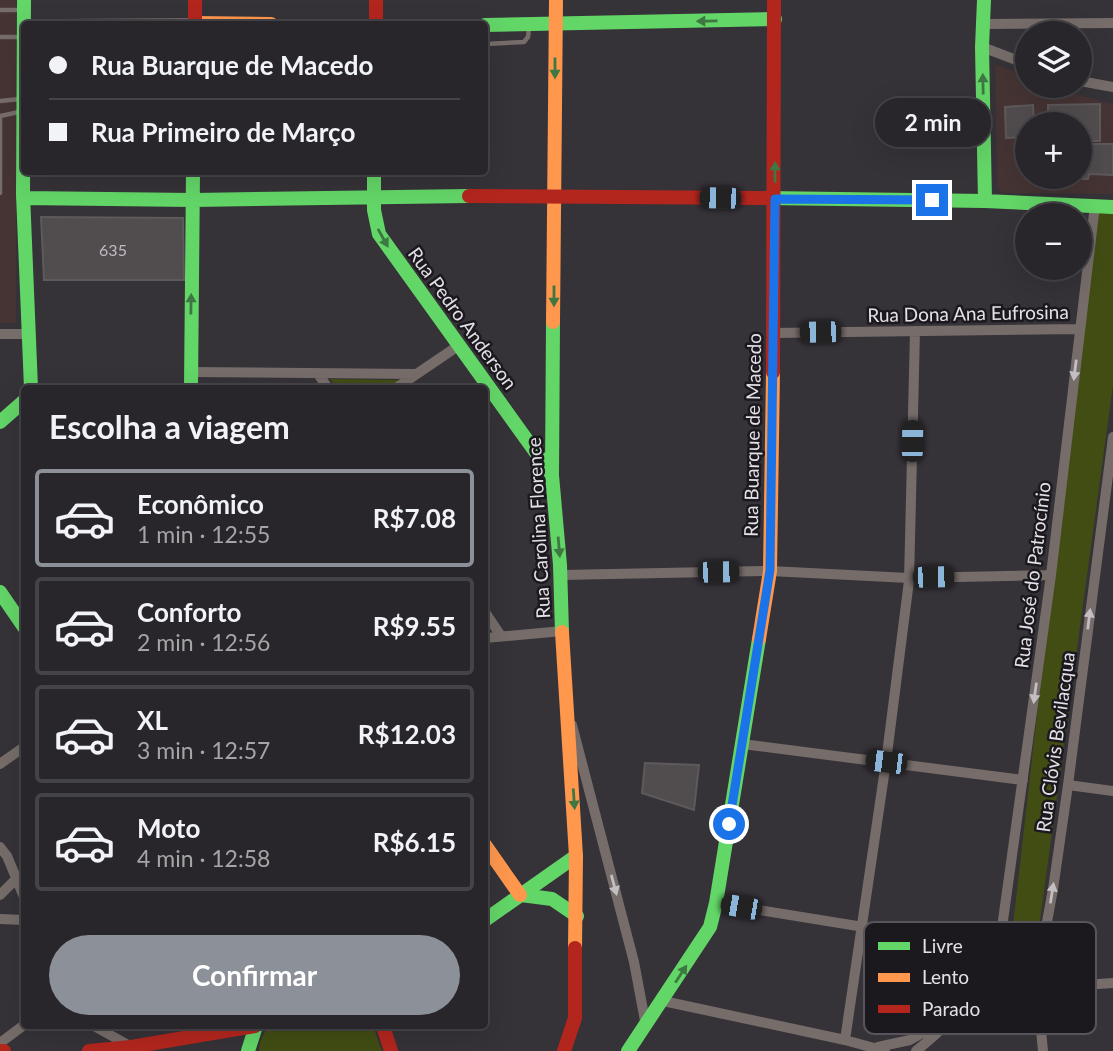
<!DOCTYPE html>
<html lang="pt">
<head>
<meta charset="utf-8">
<style>
	:root { --surface:#28262a; --page:#302e32; --text:#f1f3f6; --muted:#a5a5a8; --line:#444347; --accent:#8c9099 }
	body { margin:0; font-family:Lato,sans-serif; background:var(--page); color:var(--text); height:100vh; display:flex; flex-direction:column; font-size:26px; white-space:nowrap }
	* { box-sizing:border-box; margin:0 }
	p { font-size:23px; color:var(--muted) }
	.icon { flex:none; width:38px; height:38px; fill:none; stroke:currentColor; stroke-width:2; stroke-linecap:round; stroke-linejoin:round }
	.map { position:relative; flex:1; overflow:hidden }
	.sheet { position:absolute; left:21px; top:385px; width:467px; height:644px; display:flex; flex-direction:column; background:var(--surface); border-radius:7px; box-shadow:0 7px 28px #0002,0 0 0 2px var(--line) }
	.sheet>* { flex:none }
	.guide { position:absolute; left:21px; top:21px; width:467px; height:154px; border-radius:7px; box-shadow:0 7px 28px #0002,0 0 0 2px var(--line); display:grid; align-content:center; height:154px; padding:0 28px; background:var(--surface) }
	.controls { position:absolute; left:1015px; top:21px; display:grid; gap:14px }
	.controls a { display:grid; place-items:center; width:77px; height:77px; border-radius:50%; background:var(--surface); box-shadow:0 7px 28px #0002,0 0 0 2px var(--line); font-size:35px }
	.end { position:absolute; width:32px; height:32px; margin:-16px; border:9px solid #1a73e8; background:#fff; box-shadow:0 0 0 4px #fff }
	.from { border-radius:50% }
	.bubble { position:absolute; height:49px; border-radius:24px; background:var(--surface); box-shadow:0 7px 28px #0002,0 0 0 2px var(--line); font-size:23px; font-weight:700; line-height:49px; text-align:center }
	.car { position:absolute; width:21px; height:42px; margin:-21px -10px; border-radius:9px; box-shadow:0 0 5px 2px #0007; background:linear-gradient(#222 24%,#8ab4d8 0 40%,#222 0 76%,#8ab4d8 0 86%,#222 0) }
	.guide b { display:flex; align-items:center; gap:24px; height:66px; font-size:26px }
	.guide b+b { border-top:2px solid var(--line) }
	.guide i { width:18px; height:18px; background:var(--text) }
	ul { padding:0; list-style:none }
	li { display:flex; align-items:center; gap:21px; height:98px; margin:0 14px 10px; padding:0 14px; border:4px solid var(--line); border-radius:7px }
	li div { flex:1 }
	li b { display:block; font-size:26px }
	li em { font-style:normal; font-weight:700 }
	li.active { border-color:var(--accent) }
	li>.icon { width:63px; height:63px; stroke-width:1.5 }
	h2 { padding:0 28px; font-size:32px; line-height:84px }
	.button { display:flex; gap:14px; margin-top:auto; padding:14px 28px }
	.button a { flex:1; height:80px; border-radius:42px; background:var(--accent); color:#fff; font-size:28px; font-weight:700; line-height:80px; text-align:center }
	.map>svg:first-child { display:block }
</style>
</head>
<body>
<div class="map">
<svg width="1113" height="1051" viewBox="0 0 1113 1051">
	<rect width="100%" height="100%" fill="#353238"/>
	<path fill="#453433" fill-rule="evenodd" d="M0,0h16v323h-16z
		M995,64l32,12v10h26l26,9 34,9v90l-110,-1 -6,-5zM1027,124h53v53h-53z"/>
	<path fill="#424d14" d="M1095,205l18,4v176l-77,565 -25,-7z
		M330,379l70,1 -12,8h-51z
		M268,1026h105l9,25h-123l1,-9z"/>
	<path fill="#514d4e" stroke="#5e595b" stroke-width="2" d="M1100,104v37h-20v-17h-32v-19z
		M1033,105l1,19h-7v13l-21,1 -1,-31z
		M1016,142l11,1v14h-12z
		M1080,144h33v31l-24,-1 -1,5 -30,-1 22,-1z
		M41,217l142,1 1,62h-140z
		M645,763l54,2 -5,45 -52,-17z"/>
	<g fill="none" stroke-linecap="round" stroke-linejoin="round">
		<path stroke="#766d6a" stroke-width="4.5" d="M0,10h20
			M0,37h20
			M485,44l39,-2 4,-5 1,-9
			M0,101l20,-2
			M0,116l19,-4
			M0,117v76"/>
		<path stroke="#766d6a" stroke-width="10" d="M58,24l137,-1
			M984,24l129,-1
			M982,47l45,17
			M1080,81l33,6
			M773,333l307,-4
			M0,334h27
			M190,372l227,2
			M318,374l10,14
			M396,388l62,-42
			M561,575l209,-4 139,7 142,-3
			M485,612l16,24
			M485,638l78,-7
			M572,725l62,237 12,64
			M742,744l281,36
			M0,764l24,-17
			M1068,785l45,6
			M0,847l7,9 17,41
			M0,895l17,-17
			M716,903l283,46 41,11
			M0,919l24,1
			M1037,988l76,-5
			M663,1001l182,39 40,11
			M94,1026l36,20
			M845,1040l41,-278 23,-181 6,-250
			M0,1043l24,-18
			M878,1047l32,-7 34,-19
			M916,1051c34,-27 66,-62 83,-102l52,-374 44,-370
			M1043,1051l-6,-63 3,-28 13,-71 15,-104 45,-348"/>
		<path stroke="#63d668" stroke-width="14" d="M24,0l-1,194 8,194
			M984,0l-2,47 3,154
			M485,25l290,-6
			M374,172v38l5,24 173,241
			M23,198l170,2 276,-4
			M766,198l219,3 128,6
			M553,322l-1,153 8,90 2,67
			M191,388l2,-216
			M0,422l24,-21
			M0,592l24,35
			M521,895l31,4 25,17
			M485,920l91,-64
			M248,1051l8,-25
			M628,1051l82,-124 6,-24 43,-264"/>
		<path stroke="#ff974d" stroke-width="14" d="M195,23l76,1
			M553,322l3,-322
			M562,632l14,224 -1,92
			M759,639l11,-68 3,-199
			M485,845l35,50"/>
		<path stroke="#b3261e" stroke-width="14" d="M195,0v24
			M376,0v24
			M469,196l297,2
			M773,372l1,-372
			M383,1026l8,25
			M0,1051h4
			M89,1051l42,-4 124,-21
			M564,1051l11,-33v-70"/>
	</g>
	<defs><path id="oneway-solid" d="M-6-.8H1V-3.2L6.5 0L1 3.2V.8H-6Z" transform="scale(1.75)"/></defs>
	<g fill="#3f7743">
		<use href="#oneway-solid" transform="translate(707 21) rotate(179)"/>
		<use href="#oneway-solid" transform="translate(555 68) rotate(90)"/>
		<use href="#oneway-solid" transform="translate(983 84) rotate(-91)"/>
		<use href="#oneway-solid" transform="translate(775 172) rotate(-90)"/>
		<use href="#oneway-solid" transform="translate(383 238) rotate(61)"/>
		<use href="#oneway-solid" transform="translate(554 296) rotate(90)"/>
		<use href="#oneway-solid" transform="translate(191 304) rotate(-89)"/>
		<use href="#oneway-solid" transform="translate(559 547) rotate(85)"/>
		<use href="#oneway-solid" transform="translate(574 799) rotate(86)"/>
		<use href="#oneway-solid" transform="translate(681 974) rotate(-57)"/>
	</g>
	<g fill="#c3bec2">
		<use href="#oneway-solid" transform="translate(1075 370) rotate(97)"/>
		<use href="#oneway-solid" transform="translate(1089 619) rotate(-83)"/>
		<use href="#oneway-solid" transform="translate(1035 693) rotate(98)"/>
		<use href="#oneway-solid" transform="translate(614 885) rotate(75)"/>
		<use href="#oneway-solid" transform="translate(1052 893) rotate(-81)"/>
	</g>
	<g fill="none" stroke-linecap="round" stroke-linejoin="round">
		<path stroke="#1a73e8" stroke-width="9" d="M729,824l41,-254 5,-371 157,1"/>
	</g>
	<g text-anchor="middle" dominant-baseline="central" stroke-width="5" stroke-linejoin="round" paint-order="stroke">
		<g font-size="16" fill="#bfbbc2">
			<text x="113" y="249">635</text>
		</g>
		<g font-size="19" fill="#e4e0e8" stroke="#1b181e">
			<text transform="translate(968 313) rotate(-1)">Rua Dona Ana Eufrosina</text>
			<text transform="translate(463 318) rotate(54)">Rua Pedro Anderson</text>
			<text transform="translate(752 435) rotate(-89)">Rua Buarque de Macedo</text>
			<text transform="translate(538 528) rotate(-93)">Rua Carolina Florence</text>
			<text transform="translate(1032 575) rotate(-83)">Rua José do Patrocínio</text>
			<text transform="translate(1055 742) rotate(-82)">Rua Clóvis Bevilacqua</text>
		</g>
	</g>
	<rect x="864" y="922" width="232" height="112" rx="10" fill="#1b181e" stroke="#57545b" stroke-width="2"/>
	<rect x="878" y="942" width="32" height="8" fill="#63d668"/>
	<rect x="878" y="973" width="32" height="9" fill="#ff974d"/>
	<rect x="878" y="1005" width="32" height="8" fill="#b3261e"/>
	<g font-size="19" fill="#e4e0e8">
		<text x="922" y="953">Livre</text>
		<text x="922" y="984">Lento</text>
		<text x="922" y="1016">Parado</text>
	</g>
</svg>
<div class="controls">
<a><svg class="icon" aria-label="layers" viewBox="0 0 24 24"><path d="M12 4l9 5-9 5-9-5zM3 14l9 5 9-5"/></svg></a>
<a>+</a>
<a>−</a>
</div>
<i class="end from" style="left:729px;top:824px"></i>
<i class="end" style="left:932px;top:200px"></i>
<div class="bubble" style="left:875px;top:98px;width:116px">2 min</div>
<i class="car" style="left:720px;top:198px;rotate:271deg"></i>
<i class="car" style="left:820px;top:332px;rotate:269deg"></i>
<i class="car" style="left:912px;top:441px;rotate:1deg"></i>
<i class="car" style="left:718px;top:572px;rotate:89deg"></i>
<i class="car" style="left:933px;top:577px;rotate:89deg"></i>
<i class="car" style="left:886px;top:762px;rotate:277deg"></i>
<i class="car" style="left:741px;top:907px;rotate:280deg"></i>
<div class="guide">
<b><i class="from"></i>Rua Buarque de Macedo</b>
<b><i></i>Rua Primeiro de Março</b>
</div>
<section class="sheet">
<h2>Escolha a viagem</h2>
<ul>
<li class="active"><svg class="icon" aria-label="car" viewBox="0 0 24 24"><path d="M5 17H2v-5l4-1 3-4h7l3 4 3 1v5h-3M9 17h6M6 11h13"/><circle cx="7" cy="17" r="2"/><circle cx="17" cy="17" r="2"/></svg><div><b>Econômico</b><p>1 min · 12:55</p></div><em>R$7.08</em></li>
<li><svg class="icon" aria-label="car" viewBox="0 0 24 24"><path d="M5 17H2v-5l4-1 3-4h7l3 4 3 1v5h-3M9 17h6M6 11h13"/><circle cx="7" cy="17" r="2"/><circle cx="17" cy="17" r="2"/></svg><div><b>Conforto</b><p>2 min · 12:56</p></div><em>R$9.55</em></li>
<li><svg class="icon" aria-label="car" viewBox="0 0 24 24"><path d="M5 17H2v-5l4-1 3-4h7l3 4 3 1v5h-3M9 17h6M6 11h13"/><circle cx="7" cy="17" r="2"/><circle cx="17" cy="17" r="2"/></svg><div><b>XL</b><p>3 min · 12:57</p></div><em>R$12.03</em></li>
<li><svg class="icon" aria-label="car" viewBox="0 0 24 24"><path d="M5 17H2v-5l4-1 3-4h7l3 4 3 1v5h-3M9 17h6M6 11h13"/><circle cx="7" cy="17" r="2"/><circle cx="17" cy="17" r="2"/></svg><div><b>Moto</b><p>4 min · 12:58</p></div><em>R$6.15</em></li>
</ul>
<div class="button"><a>Confirmar</a></div>
</section>
</div>
</body>
</html>
